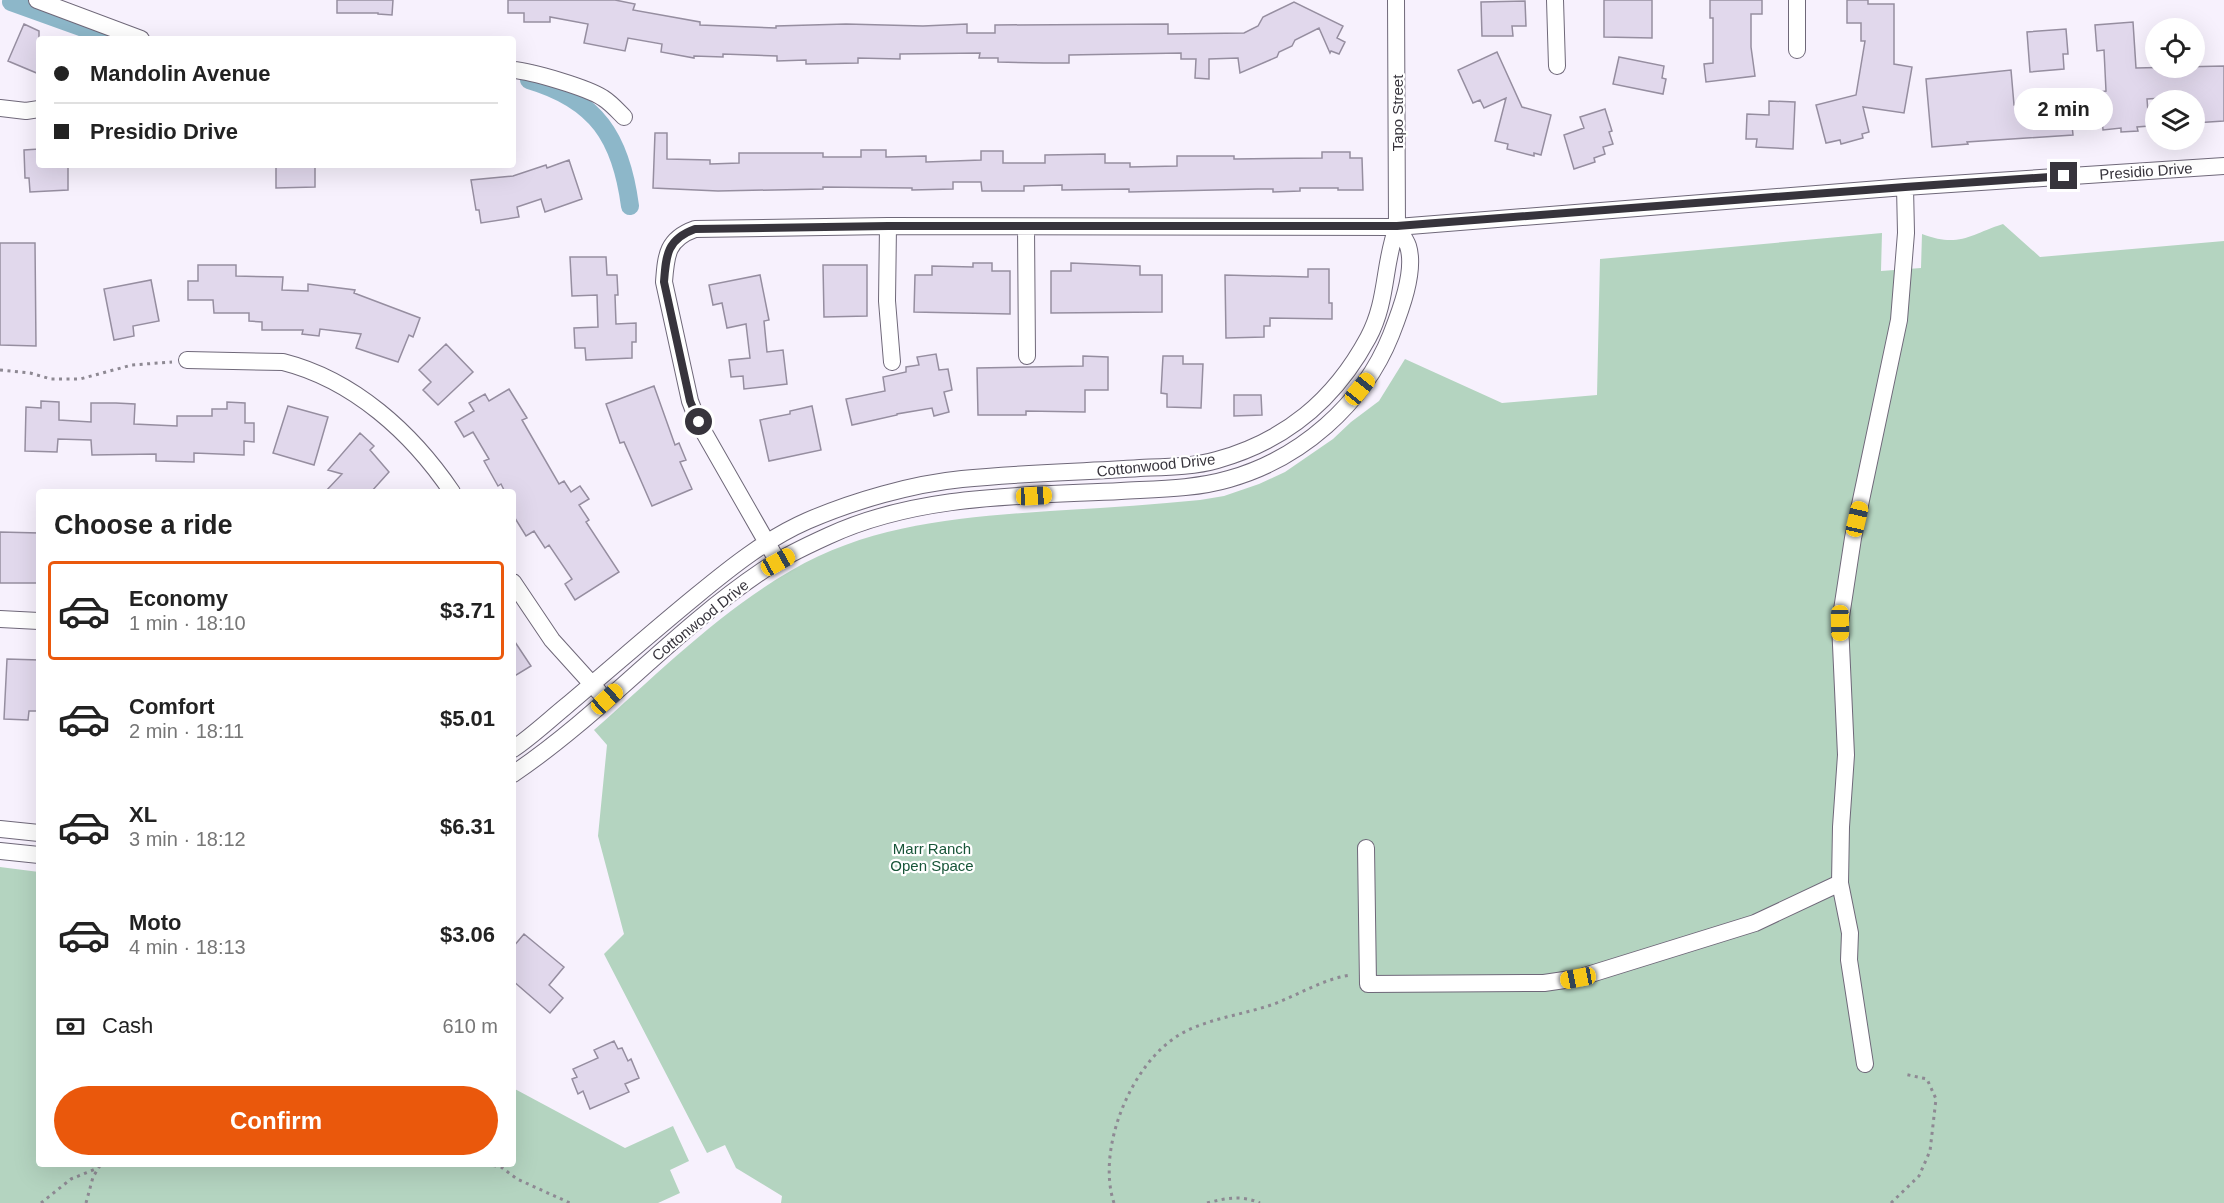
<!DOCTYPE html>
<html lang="en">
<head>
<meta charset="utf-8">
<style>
	:root { --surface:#fff; --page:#f6f6f6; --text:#222; --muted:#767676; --line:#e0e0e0; --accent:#ea580c }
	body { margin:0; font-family:Arial,sans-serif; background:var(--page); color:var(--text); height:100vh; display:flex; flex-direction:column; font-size:22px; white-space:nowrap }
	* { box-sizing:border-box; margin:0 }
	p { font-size:20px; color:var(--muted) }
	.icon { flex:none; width:33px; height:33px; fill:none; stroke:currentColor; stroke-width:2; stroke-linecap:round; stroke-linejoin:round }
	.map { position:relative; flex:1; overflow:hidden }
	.sheet { position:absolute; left:36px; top:489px; width:480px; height:678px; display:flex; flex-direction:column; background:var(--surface); border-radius:6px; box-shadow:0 6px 24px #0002 }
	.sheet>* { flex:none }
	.guide { position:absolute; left:36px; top:36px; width:480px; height:132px; border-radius:6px; box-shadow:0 6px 24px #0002; display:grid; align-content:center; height:132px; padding:0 18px; background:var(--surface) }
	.buttons { position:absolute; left:2145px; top:18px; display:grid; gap:12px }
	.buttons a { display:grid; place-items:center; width:60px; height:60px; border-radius:50%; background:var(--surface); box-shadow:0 6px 24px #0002; font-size:30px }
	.end { position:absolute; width:27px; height:27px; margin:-14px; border:8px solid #37343c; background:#fff; box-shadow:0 0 0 3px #fff }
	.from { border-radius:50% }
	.bubble { position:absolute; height:42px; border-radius:21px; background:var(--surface); box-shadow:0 6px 24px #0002; font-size:20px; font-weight:700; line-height:42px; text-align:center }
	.car { position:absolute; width:18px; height:36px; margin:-18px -9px; border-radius:8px; box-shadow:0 0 4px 2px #0007; background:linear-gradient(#f5c518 24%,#345 0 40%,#f5c518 0 76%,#345 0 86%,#f5c518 0) }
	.guide b { display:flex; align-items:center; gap:21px; height:57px; font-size:22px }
	.guide b+b { border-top:2px solid var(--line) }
	.guide i { width:15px; height:15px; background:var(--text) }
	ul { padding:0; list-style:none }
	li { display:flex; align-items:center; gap:18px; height:99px; margin:0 12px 9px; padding:0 6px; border:3px solid transparent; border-radius:6px }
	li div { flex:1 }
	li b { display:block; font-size:22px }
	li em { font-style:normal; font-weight:700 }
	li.current { border-color:var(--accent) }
	li>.icon { width:54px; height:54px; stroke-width:1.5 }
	h2 { padding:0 18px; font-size:27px; line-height:72px }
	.pay { display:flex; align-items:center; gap:15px; height:66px; padding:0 18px; font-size:22px }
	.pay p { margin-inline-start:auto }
	.action { display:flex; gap:12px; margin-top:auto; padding:12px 18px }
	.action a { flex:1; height:69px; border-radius:36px; background:var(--accent); color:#fff; font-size:24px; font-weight:700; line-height:69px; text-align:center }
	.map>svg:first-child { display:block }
</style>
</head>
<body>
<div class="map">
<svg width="2224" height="1203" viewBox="0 0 2224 1203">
	<rect width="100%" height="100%" fill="#f7f1fd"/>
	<path fill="#b4d4c0" d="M2003,224l37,33 184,-16v962h-1443l1,-7 -46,-28 -11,-23 -18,8 -103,-199 20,-20 -26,-98 9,-91 -13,-15c63,-56 125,-118 198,-160 79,-46 169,-53 258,-59 50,-3 100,-6 150,-11l24,-4 35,-12 26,-12 48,-33 18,-17 28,-21 26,-42 97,44 95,-8 3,-136 282,-26 -1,38 40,-3 1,-34c37,14 47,1 81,-10z
		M0,867l39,5v292h474v-76l112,60 48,-22 16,35 -19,9 10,23 -22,10h-658z"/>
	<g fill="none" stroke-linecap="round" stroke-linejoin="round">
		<path stroke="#8db7c9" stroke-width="18" d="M11,2l103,37
			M529,80c68,20 92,58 101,126"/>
	</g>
	<path fill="#e1d8ec" stroke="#968ea0" stroke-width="1.5" d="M337,0h56l-1,15 -14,-1v-1h-41z
		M508,0h107l20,4 -2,6 67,12v3l76,3v-2l70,-2 77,2 44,-2v9h28v-8l173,-1v10l76,-1 14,-7 5,-9 31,-15 49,24 -6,12 8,4 -6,12 -8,-3 -1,2 -11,-25 -24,12 -3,6 -13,6 -2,5 -37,16 -2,-15 -29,1v20l-14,-1 1,-19h-15v-6l-112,2v8h-25l-46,-1v-4h-19l1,-5 -80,1v5l-42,-1v5l-52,1v-4l-29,1v-5l-54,-2v3l-29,-1v2l-33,-6 1,-8 -34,-6 -3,13 -41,-8 4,-19 -38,-7v5h-26v-9h-16z
		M1604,0h48v38l-48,-1z
		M1710,0h52v14h-11v33l4,29 -49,6 -2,-18 9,-1v-45h-3z
		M1847,0h21v4h26v60l18,3 -8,46 -41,-6 6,25 -7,2 1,4 -22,6 -1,-4 -14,3 -10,-38 40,-10 9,-54h-4v-18h-14z
		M1525,1l1,25h-14l1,10h-31l-1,-34z
		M2133,22l3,46 88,-2v55l-30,2v-23h-12v-3l-35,2 2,27 -12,1 1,4 -17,1v-4l-18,2 -3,-38 6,-1 -2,-41 -7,1 -2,-26z
		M24,24l15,7v43l-31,-13z
		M2066,29l2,25h-5l1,15 -34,3 -3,-40z
		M1497,52l25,55 29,8 -10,40 -7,-2v3l-27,-7 1,-5 -13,-3 11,-43 -22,10 -4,-8 -7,3 -15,-33z
		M1619,57l45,9 -2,12 4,1 -3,15 -50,-10z
		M2011,70l3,35 52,-4 1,15 4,-1 2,20 -106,7 1,2 -36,3 -6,-68z
		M1769,101l26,1 -2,47 -37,-2 1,-8h-11l1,-25 22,1z
		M1605,109l7,22 -3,1 4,12 -10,3 2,7 -11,4 1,4 -21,7 -10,-34 20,-7 -4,-11z
		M655,133h12v26l43,1v4l29,-1v-10h84v4h38v-7h25v7l40,-1v6l55,-2v-9h22v12h42v-8l60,-1v9h25v4l47,-1v-10h57v3l88,-1v-6h28v6h12l1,32h-25v-2h-38v3l-27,1v-3h-15l-129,3v-3l-67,1v-5l-38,1v5h-42l-1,-9h-28v7l-41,1v-2l-89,-1v2l-105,2 -65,-3z
		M39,149v16h29v25l-38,2 -1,-14h-4l-1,-28z
		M569,160l13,39 -37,13 -4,-13 -24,8 2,10 -38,6 -2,-13h-3l-5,-30 42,-4 33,-11 1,3z
		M276,165h39v22l-39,1z
		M0,243h35l1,103 -36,-1z
		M570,257h36l1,18h10l1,20h-3l1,29 20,-1v19h-4v16l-46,2 -1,-12h-10l-1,-20 24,-1 -1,-32 -25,1z
		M973,263h19v8h18v43l-96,-2 1,-37h17v-9l41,1z
		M1071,263l69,3v9h22v37l-111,1v-42h20z
		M198,265h38v11l47,1 -1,13 26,1v-7l47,6 -1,3 66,25 -7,19 -4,-2 -11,27 -42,-14 5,-14 -41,-5 -1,7 -17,-2 1,-4h-41v-8l-13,-1v-8h-35l-1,-13h-25v-19h10z
		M823,265h44v51l-43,1z
		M1308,269h21v34h3v16l-62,-1v8h-6v11l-38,1 -1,-63 83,2z
		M760,275l9,45 -5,1 3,31 16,-2 4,34 -43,5 -1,-13 -12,1 -2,-17 21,-2 -4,-34 -19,4 -5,-25 -9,2 -4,-20z
		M151,280l8,41 -26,5 1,10 -20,4 -10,-51z
		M446,344l27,28 -35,33 -15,-15 8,-8 -12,-12z
		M936,354l3,16 9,-1 4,21 -8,2 5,20 -15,4 -2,-8 -35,6v1l-45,10 -6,-26 39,-8 -2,-14 23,-5v-5l13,-2 -2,-8z
		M1083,356l25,1v33h-23v22l-59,-1v4h-48l-1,-47 106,-2z
		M1163,356h20v8h20l-2,44 -34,-1v-13l-6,-1z
		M654,386l21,59 4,-2 7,17 -6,2 12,27 -40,17 -28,-64 -4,1 -14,-39z
		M509,389l18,29 -5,2 37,64 5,-3 7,11 9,-6 9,13 -10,6 10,15 -3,2 33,50 -44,28 -10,-16 7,-5 -23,-34 -4,3 -11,-17 -8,5 -13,-21v-23h-8l-4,-8 -3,2 -14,-25 5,-2 -16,-27 -9,5 -9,-15 19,-11 -5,-8 16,-9 4,7z
		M1234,395h27l1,20 -28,1z
		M41,401l18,1v18l32,2v-19h25l19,1 -1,20 43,2v-10h35v-7h15v-7l18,1v20h9v19l-10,-1v14l-50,-2v9l-38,-1v-7l-64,1 -1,-15 -33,-1 -1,13 -32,-1 1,-44 15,1z
		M288,406l40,11 -14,48 -41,-12z
		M812,406l9,44 -52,11 -9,-41 30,-6v-3z
		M360,433l14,13 -4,4 19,22 -18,20h-46l17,-18 -14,-4z
		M0,532l39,1v50h-39z
		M513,639l18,27 -18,11z
		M7,659l32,1v51h-10l-1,9 -24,-1z
		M524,934l40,33 -15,18 14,13 -13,15 -37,-32v-34z
		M614,1041l4,8 4,-1 6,13 3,-2 8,19 -14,6 4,8 -39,17 -7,-18 -5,3 -6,-15 5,-2 -4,-8 25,-11 -4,-8z"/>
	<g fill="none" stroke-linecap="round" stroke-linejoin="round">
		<defs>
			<path id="minor" d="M37,0l104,39
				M1555,0l2,66
				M1797,0v50
				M513,70c18,1 75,18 90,28 8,5 15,13 21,19
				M0,108l26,3 13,-2
				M888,226l-1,75 5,61
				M1026,227l1,129
				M187,360l96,2c71,18 129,71 169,130
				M778,562l-80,-140 -8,-21 -26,-119c2,-27 3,-43 31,-53l193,-3 509,1 508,-40 319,-21
				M513,582l39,58 47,52
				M0,619l39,2
				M513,749c18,-12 35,-28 52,-42 44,-37 87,-75 131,-111 34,-28 70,-57 111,-75 46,-20 105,-37 155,-42 59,-6 119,-7 178,-11 24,-1 53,-1 77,-8 68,-19 117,-59 151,-122 20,-37 15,-73 29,-111l-1,-227
				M513,774c89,-60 160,-143 249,-203 20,-14 44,-25 66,-35 90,-42 196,-40 293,-45 35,-2 74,-2 108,-12 71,-20 134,-74 162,-144 9,-23 25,-64 17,-89 -2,-6 -7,-13 -11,-19
				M0,829l39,4
				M1366,848l2,136 176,-1 34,-5 177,-55 85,-40
				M0,851l39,4
				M1865,1064l-16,-104 1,-27 -10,-50 1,-56 5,-72 -6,-132 13,-85 46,-218 7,-87 -1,-46"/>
		</defs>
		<use href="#minor" stroke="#6f6879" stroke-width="18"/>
		<path stroke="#8e8993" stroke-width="3" stroke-dasharray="3 4.5" stroke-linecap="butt" d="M0,370l30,3 21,6h29l52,-14 40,-3
			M486,1164l15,3 16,12 53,24
			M41,1203l30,-24 27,-11
			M86,1203l7,-26 8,-13
			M1114,1203c-18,-54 17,-139 65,-168 29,-17 64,-20 95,-31 26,-10 49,-25 77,-29
			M1207,1203c19,-5 35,-8 53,0
			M1891,1203l28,-27 11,-25 6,-52 -9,-20 -23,-5"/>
		<use href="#minor" stroke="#fff" stroke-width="16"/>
	</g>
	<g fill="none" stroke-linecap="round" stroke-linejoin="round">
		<path stroke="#37343c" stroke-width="8" d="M699,422l-9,-21 -26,-119c2,-27 3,-43 31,-53l193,-3h509l508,-39 159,-11"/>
	</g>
	<g text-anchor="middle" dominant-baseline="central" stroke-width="4.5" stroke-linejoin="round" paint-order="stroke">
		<g font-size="15" fill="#37343c" stroke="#fff">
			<text transform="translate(1397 113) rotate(-90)">Tapo Street</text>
			<text transform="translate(2146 171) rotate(-4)">Presidio Drive</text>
			<text transform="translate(1156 465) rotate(-6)">Cottonwood Drive</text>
			<text transform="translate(700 620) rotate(-39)">Cottonwood Drive</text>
		</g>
		<g font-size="15" fill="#175538" stroke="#fff">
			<text x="932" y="848">Marr Ranch<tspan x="932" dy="17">Open Space</tspan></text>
		</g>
	</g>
</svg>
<div class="buttons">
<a><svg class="icon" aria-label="locate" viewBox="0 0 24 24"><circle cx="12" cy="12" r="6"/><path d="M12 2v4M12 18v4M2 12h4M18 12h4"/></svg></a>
<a><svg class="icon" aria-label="layers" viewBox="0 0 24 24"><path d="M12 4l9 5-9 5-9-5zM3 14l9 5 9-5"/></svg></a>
</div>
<i class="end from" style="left:699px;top:422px"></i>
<i class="end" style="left:2064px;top:176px"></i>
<div class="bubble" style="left:2014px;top:88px;width:99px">2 min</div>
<i class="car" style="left:1360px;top:389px;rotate:39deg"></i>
<i class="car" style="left:1034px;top:496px;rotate:87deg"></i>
<i class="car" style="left:1857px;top:519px;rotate:13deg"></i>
<i class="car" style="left:778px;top:562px;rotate:61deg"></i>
<i class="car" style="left:1840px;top:623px;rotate:179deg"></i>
<i class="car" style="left:607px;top:699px;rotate:48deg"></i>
<i class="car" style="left:1578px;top:978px;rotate:259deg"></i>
<div class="guide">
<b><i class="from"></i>Mandolin Avenue</b>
<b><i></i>Presidio Drive</b>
</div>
<section class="sheet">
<h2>Choose a ride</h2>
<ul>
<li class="current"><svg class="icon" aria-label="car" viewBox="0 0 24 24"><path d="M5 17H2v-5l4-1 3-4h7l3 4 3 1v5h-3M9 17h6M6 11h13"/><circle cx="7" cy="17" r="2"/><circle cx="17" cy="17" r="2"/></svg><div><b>Economy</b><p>1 min · 18:10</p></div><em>$3.71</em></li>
<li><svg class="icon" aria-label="car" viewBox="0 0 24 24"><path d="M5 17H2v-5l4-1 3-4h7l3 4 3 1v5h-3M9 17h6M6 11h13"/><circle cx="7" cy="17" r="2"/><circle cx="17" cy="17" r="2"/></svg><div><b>Comfort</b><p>2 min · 18:11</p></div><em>$5.01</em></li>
<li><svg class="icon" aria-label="car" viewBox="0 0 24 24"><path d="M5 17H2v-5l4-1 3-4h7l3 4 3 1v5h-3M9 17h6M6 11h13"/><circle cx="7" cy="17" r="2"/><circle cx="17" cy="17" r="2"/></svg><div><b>XL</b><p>3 min · 18:12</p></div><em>$6.31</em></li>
<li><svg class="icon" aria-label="car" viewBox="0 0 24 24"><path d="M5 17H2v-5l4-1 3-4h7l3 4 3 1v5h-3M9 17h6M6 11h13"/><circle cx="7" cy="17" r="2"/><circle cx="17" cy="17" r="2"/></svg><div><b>Moto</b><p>4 min · 18:13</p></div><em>$3.06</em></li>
</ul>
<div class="pay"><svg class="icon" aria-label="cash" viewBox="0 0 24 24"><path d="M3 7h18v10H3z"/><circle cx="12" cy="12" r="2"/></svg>Cash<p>610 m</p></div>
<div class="action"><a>Confirm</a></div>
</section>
</div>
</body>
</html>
